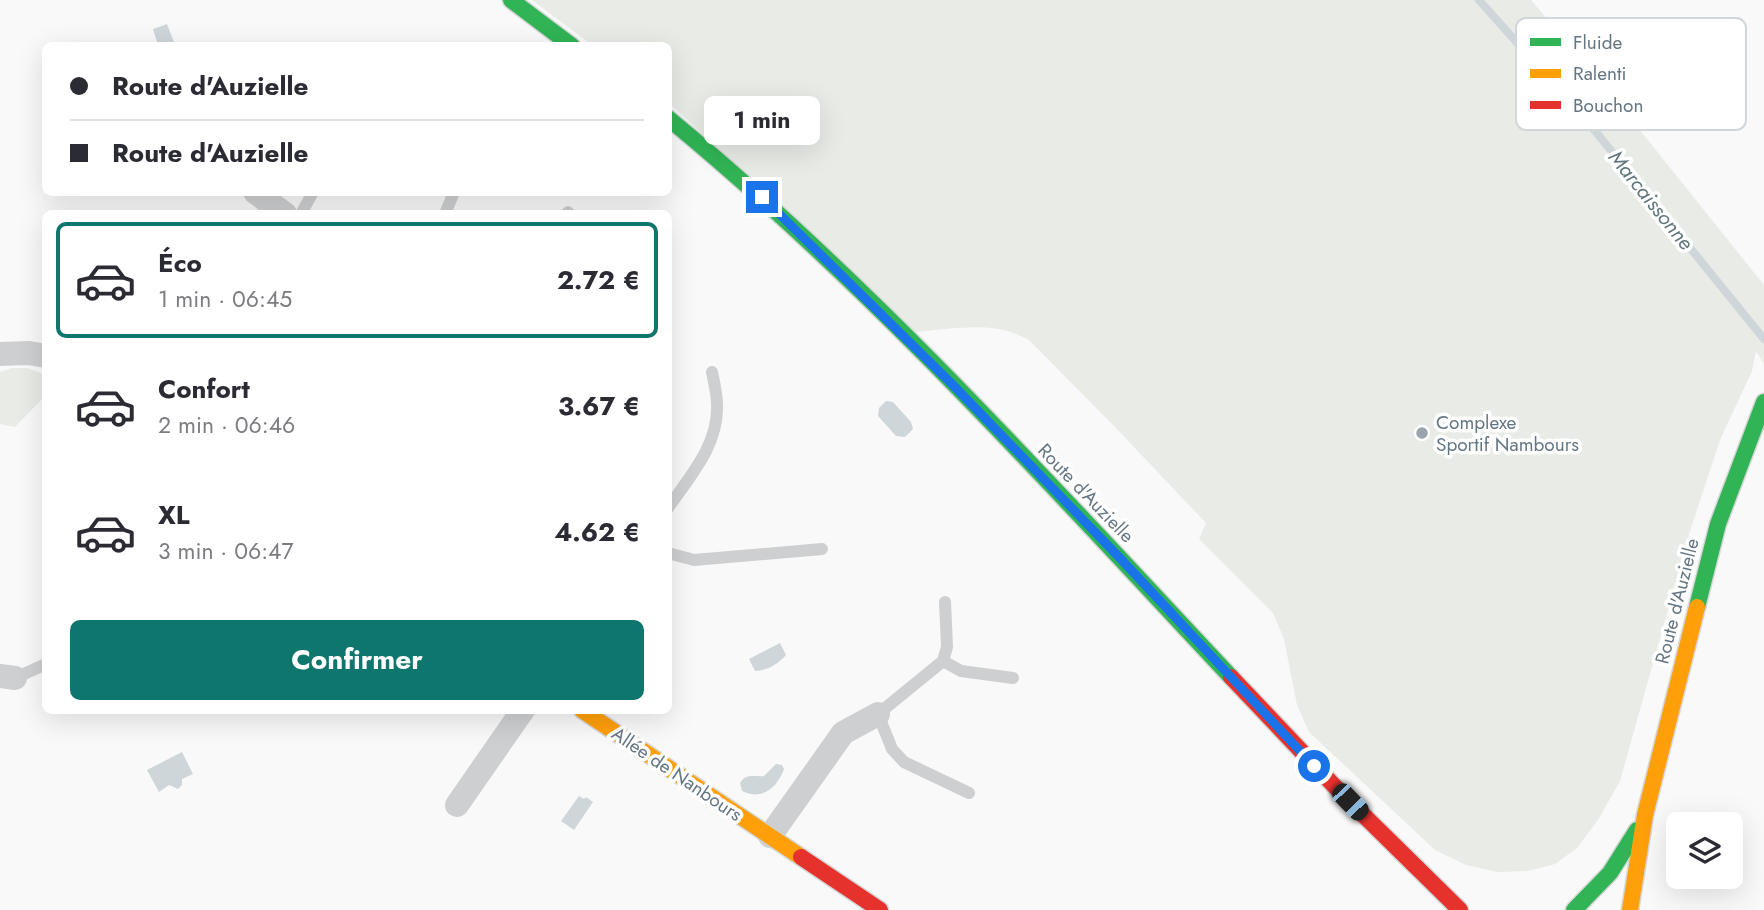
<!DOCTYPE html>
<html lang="fr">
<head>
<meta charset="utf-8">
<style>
	:root { --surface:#fff; --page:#f7f7f7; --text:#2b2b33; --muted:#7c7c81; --line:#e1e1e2; --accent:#0f766e }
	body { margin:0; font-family:Jost,sans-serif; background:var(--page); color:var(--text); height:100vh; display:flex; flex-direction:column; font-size:26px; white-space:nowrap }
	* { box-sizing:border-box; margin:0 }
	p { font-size:23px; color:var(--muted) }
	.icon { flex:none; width:38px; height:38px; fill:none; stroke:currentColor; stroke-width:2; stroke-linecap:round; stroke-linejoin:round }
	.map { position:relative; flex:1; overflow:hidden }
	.details { position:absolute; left:42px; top:210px; width:630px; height:504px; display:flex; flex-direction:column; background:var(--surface); border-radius:10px; box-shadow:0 7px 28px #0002 }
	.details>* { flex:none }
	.guide { position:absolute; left:42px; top:42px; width:630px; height:154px; border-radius:10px; box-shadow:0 7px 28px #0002; display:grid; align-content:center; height:154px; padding:0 28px; background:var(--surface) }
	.buttons { position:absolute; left:1666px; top:812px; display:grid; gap:14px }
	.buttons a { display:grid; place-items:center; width:77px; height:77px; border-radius:10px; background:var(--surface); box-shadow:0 7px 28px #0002; font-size:35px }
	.end { position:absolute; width:32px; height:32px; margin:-16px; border:9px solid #1a73e8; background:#fff; box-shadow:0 0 0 4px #fff }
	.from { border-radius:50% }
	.bubble { position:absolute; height:49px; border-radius:10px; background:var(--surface); box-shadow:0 7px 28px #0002; font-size:23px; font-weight:700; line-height:49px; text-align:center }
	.car { position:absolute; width:21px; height:42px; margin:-21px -10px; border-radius:9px; box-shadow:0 0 5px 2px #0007; background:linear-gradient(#222 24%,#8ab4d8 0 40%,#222 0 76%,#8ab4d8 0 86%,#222 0) }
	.guide b { display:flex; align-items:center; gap:24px; height:66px; font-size:26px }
	.guide b+b { border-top:2px solid var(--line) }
	.guide i { width:18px; height:18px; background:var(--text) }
	ul { padding:12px 0 0; list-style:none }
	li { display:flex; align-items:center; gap:21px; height:116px; margin:0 14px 10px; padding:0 14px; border:4px solid transparent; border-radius:10px }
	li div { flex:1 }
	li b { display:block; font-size:26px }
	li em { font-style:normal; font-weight:700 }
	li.current { border-color:var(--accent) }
	li>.icon { width:63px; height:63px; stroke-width:1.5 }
	.button { display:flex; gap:14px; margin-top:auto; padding:14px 28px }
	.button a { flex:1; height:80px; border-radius:10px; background:var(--accent); color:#fff; font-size:28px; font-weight:700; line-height:80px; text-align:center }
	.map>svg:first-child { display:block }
</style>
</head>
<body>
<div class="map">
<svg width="1764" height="910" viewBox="0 0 1764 910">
	<rect width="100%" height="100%" fill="#f9f9f9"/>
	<path fill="#e8ebe6" d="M532,0h999l80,94 153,191v79l-8,-13 -4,20 -32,69 -30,91 -70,250 -22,39 -21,28 -22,16 -27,7 -31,1 -31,-7 -31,-15 -126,-118 -12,-27 -13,-66 -11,-26 -74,-74 7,-16 -92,-97 -85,-86c-35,-20 -74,-11 -114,-8l-246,-229 -1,-57 -76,-1z
		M12,368h15l19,7 -1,21 -30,31 -15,-3v-52z"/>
	<path fill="#ced6d9" d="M167,24l8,21h-17l-5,-16z
		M886,401l7,1 18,20 2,7 -8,8 -9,-1 -18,-20 1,-8z
		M780,643l6,12c-9,10 -18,15 -31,16l-6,-12z
		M182,752l11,22 -11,5v6l-4,4 -9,-4 -10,7 -12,-22z
		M776,764l6,1 2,4c-7,19 -22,32 -42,22l-2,-8c6,-10 14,-6 24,-7z
		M579,796l5,3 2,-2 7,5 -19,28 -13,-9z"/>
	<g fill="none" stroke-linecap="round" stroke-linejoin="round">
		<path stroke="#ced6d9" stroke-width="8" d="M1479,0l108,121 177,218"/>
		<defs>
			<path id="fast" d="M511,0l61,46
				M668,118c204,168 383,367 563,559
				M1697,607l21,-83 46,-122
				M1574,910l36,-37 27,-43"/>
			<path id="slow" d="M582,710l219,147
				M1630,910l15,-95 52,-208"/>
			<path id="jam" d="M1231,677l110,116 119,117
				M801,857l79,53"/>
		</defs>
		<use href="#fast" stroke="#d5d6d7" stroke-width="19"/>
		<use href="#slow" stroke="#d5d6d7" stroke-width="19"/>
		<use href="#jam" stroke="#d5d6d7" stroke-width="19"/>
		<path stroke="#cecfd0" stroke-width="12" d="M568,212v2
			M301,214l12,-22
			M445,214l9,-22
			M668,508c22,-32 51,-63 49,-104 0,-10 -3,-22 -5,-32
			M668,553l26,7 128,-11
			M945,602l2,45 -4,14 -65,53 14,35 12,13 65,31
			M943,661l18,10 52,7
			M15,678l31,-14"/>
		<path stroke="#cecfd0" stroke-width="24" d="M255,192l30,22
			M0,354l29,-1 17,3
			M0,676l15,2
			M457,805l66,-95
			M770,836l73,-103 35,-19"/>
		<use href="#fast" stroke="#30b455" stroke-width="16"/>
		<use href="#slow" stroke="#ff9f0a" stroke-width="16"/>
		<use href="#jam" stroke="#e5322d" stroke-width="16"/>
	</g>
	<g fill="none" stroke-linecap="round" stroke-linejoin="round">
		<path stroke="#1a73e8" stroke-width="9" d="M762,197l189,186 168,174 195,209"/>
	</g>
	<circle fill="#99a4ac" stroke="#fff" stroke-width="2.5" cx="1422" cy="433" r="7"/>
	<g text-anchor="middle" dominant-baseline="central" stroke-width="7" stroke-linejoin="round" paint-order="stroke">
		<g font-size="19" fill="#657683" stroke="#fff" text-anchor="start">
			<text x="1436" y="422">Complexe<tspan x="1436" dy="22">Sportif Nambours</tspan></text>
		</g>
		<g font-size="19" fill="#657683" stroke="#fff">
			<text transform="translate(1086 493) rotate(46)">Route d'Auzielle</text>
			<text transform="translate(1677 601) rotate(-76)">Route d'Auzielle</text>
			<text transform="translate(677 774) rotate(34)">Allée de Nanbours</text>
		</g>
		<g font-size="21" font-style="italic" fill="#60757c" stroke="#fff">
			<text transform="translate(1651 200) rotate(51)">Marcaissonne</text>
		</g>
	</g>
	<rect x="1516" y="18" width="230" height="112" rx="10" fill="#fff" stroke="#d1d6da" stroke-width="2"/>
	<rect x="1530" y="38" width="31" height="8" fill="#30b455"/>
	<rect x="1530" y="69" width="31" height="9" fill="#ff9f0a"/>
	<rect x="1530" y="101" width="31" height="8" fill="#e5322d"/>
	<g font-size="19" fill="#657683">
		<text x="1573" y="49">Fluide</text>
		<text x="1573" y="80">Ralenti</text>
		<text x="1573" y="112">Bouchon</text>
	</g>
</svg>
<div class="buttons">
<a><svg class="icon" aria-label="layers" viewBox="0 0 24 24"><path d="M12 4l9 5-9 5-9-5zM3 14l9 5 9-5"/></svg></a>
</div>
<i class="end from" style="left:1314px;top:766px"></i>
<i class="end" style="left:762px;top:197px"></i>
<div class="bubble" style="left:704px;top:96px;width:116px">1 min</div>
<i class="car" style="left:1350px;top:802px;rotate:136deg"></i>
<div class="guide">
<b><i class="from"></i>Route d'Auzielle</b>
<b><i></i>Route d'Auzielle</b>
</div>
<section class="details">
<ul>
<li class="current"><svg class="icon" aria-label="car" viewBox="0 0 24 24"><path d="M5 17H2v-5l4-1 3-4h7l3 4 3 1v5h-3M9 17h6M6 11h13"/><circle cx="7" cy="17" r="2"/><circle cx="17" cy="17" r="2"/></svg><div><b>Éco</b><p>1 min · 06:45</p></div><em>2.72 €</em></li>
<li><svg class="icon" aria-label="car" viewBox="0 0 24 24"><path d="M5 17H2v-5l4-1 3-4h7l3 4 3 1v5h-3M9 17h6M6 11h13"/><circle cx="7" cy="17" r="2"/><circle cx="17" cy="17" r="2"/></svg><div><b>Confort</b><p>2 min · 06:46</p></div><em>3.67 €</em></li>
<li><svg class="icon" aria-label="car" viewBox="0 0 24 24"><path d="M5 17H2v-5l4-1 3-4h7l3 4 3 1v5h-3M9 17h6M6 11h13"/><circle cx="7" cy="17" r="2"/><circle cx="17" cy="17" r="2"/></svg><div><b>XL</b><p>3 min · 06:47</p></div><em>4.62 €</em></li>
</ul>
<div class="button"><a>Confirmer</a></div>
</section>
</div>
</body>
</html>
